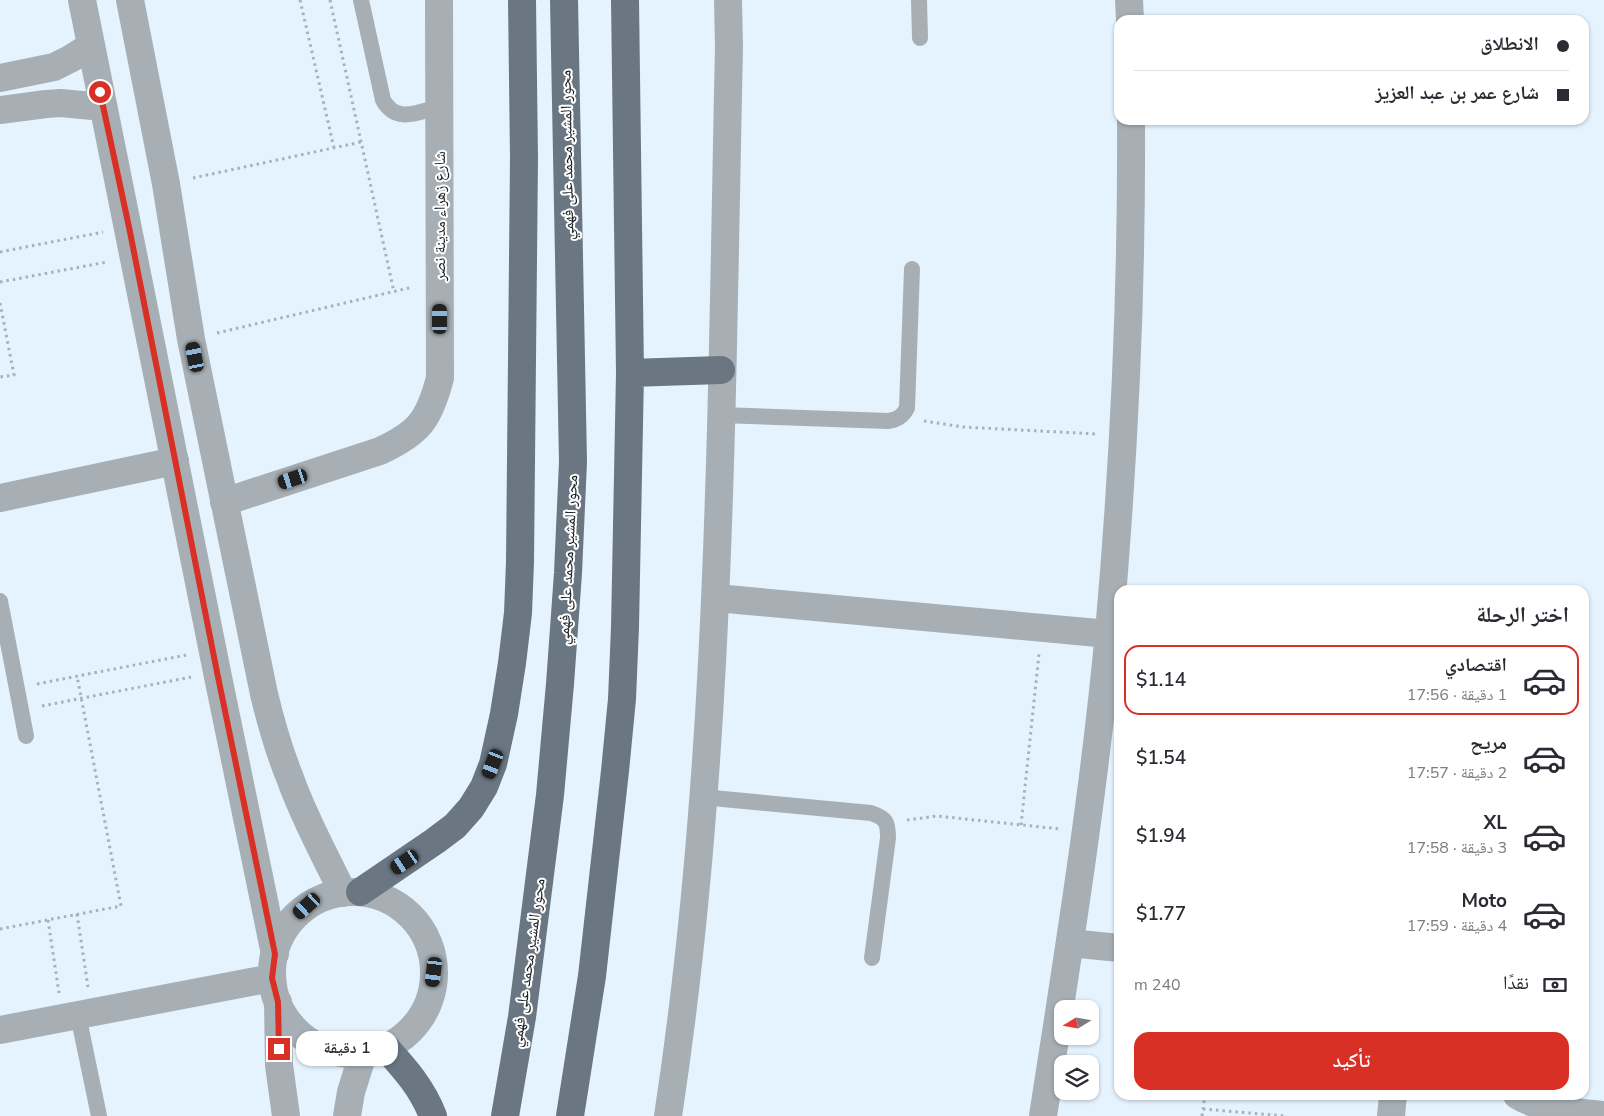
<!DOCTYPE html>
<html lang="ar">
<head>
<meta charset="utf-8">
<style>
	:root { --surface:#fff; --page:#f7f7f7; --text:#2b2b33; --muted:#7c7c81; --line:#e1e1e2; --accent:#d93025 }
	body { margin:0; font-family:"Nunito Sans","Noto Naskh Arabic",sans-serif; background:var(--page); color:var(--text); direction:rtl; height:100vh; display:flex; flex-direction:column; font-size:19px; white-space:nowrap }
	* { box-sizing:border-box; margin:0 }
	p { font-size:16px; color:var(--muted) }
	.icon { flex:none; width:28px; height:28px; fill:none; stroke:currentColor; stroke-width:2; stroke-linecap:round; stroke-linejoin:round }
	.map { position:relative; flex:1; overflow:hidden; direction:ltr }
	.drawer { position:absolute; left:1114px; top:585px; width:475px; height:515px; display:flex; flex-direction:column; background:var(--surface); border-radius:15px; box-shadow:0 1px 4px #0004; direction:rtl }
	.drawer>* { flex:none }
	.banner { position:absolute; left:1114px; top:15px; width:475px; height:110px; border-radius:15px; box-shadow:0 1px 4px #0004; direction:rtl; display:grid; align-content:center; height:110px; padding:0 20px; background:var(--surface) }
	.needle { width:32px; rotate:259deg }
	.fabs { position:absolute; left:1054px; top:1000px; display:grid; gap:10px }
	.fabs a { display:grid; place-items:center; width:45px; height:45px; border-radius:10px; background:var(--surface); box-shadow:0 1px 4px #0004; font-size:25px }
	.end { position:absolute; width:22px; height:22px; margin:-11px; border:6px solid #d93025; background:#fff; box-shadow:0 0 0 2px #fff }
	.from { border-radius:50% }
	.bubble { position:absolute; height:35px; border-radius:15px; background:var(--surface); box-shadow:0 1px 4px #0004; font-size:16px; font-weight:600; line-height:35px; text-align:center; direction:rtl }
	.car { position:absolute; width:15px; height:30px; margin:-15px -8px; border-radius:6px; box-shadow:0 0 4px 1px #0007; background:linear-gradient(#222 24%,#8ab4d8 0 40%,#222 0 76%,#8ab4d8 0 86%,#222 0) }
	.banner b { display:flex; align-items:center; gap:18px; height:48px; font-size:19px }
	.banner b+b { border-top:1px solid var(--line) }
	.banner i { width:12px; height:12px; background:var(--text) }
	ul { padding:0; list-style:none }
	li { display:flex; align-items:center; gap:15px; height:70px; margin:0 10px 8px; padding:0 10px; border:2px solid transparent; border-radius:15px }
	li div { flex:1 }
	li b { display:block; font-size:19px }
	li em { font-style:normal; font-weight:600 }
	li.active { border-color:var(--accent) }
	li>.icon { width:45px; height:45px; stroke-width:1.5 }
	h2 { padding:0 20px; font-size:22px; line-height:60px }
	.pay { display:flex; align-items:center; gap:12px; height:55px; padding:0 20px; font-size:19px }
	.pay p { margin-inline-start:auto }
	.action { display:flex; gap:10px; margin-top:auto; padding:10px 20px }
	.action a { flex:1; height:58px; border-radius:15px; background:var(--accent); color:#fff; font-size:20px; font-weight:600; line-height:58px; text-align:center }
	.map>svg:first-child { display:block }
</style>
</head>
<body>
<div class="map">
<svg width="1604" height="1116" viewBox="0 0 1604 1116">
	<rect width="100%" height="100%" fill="#e5f3fe"/>
	<g fill="none" stroke-linecap="round" stroke-linejoin="round">
		<path stroke="#a6b1ba" stroke-width="3" stroke-dasharray="2.5 4" stroke-linecap="butt" d="M300,0l34,148
			M330,0l64,292
			M193,178l168,-36
			M0,252l103,-20
			M0,282l107,-20
			M0,303l14,72 -14,2
			M217,333l196,-46
			M924,421l39,6 134,7
			M37,684l149,-29
			M42,706l149,-29
			M907,820l30,-4 123,13
			M1021,825l18,-171
			M77,914l11,73
			M48,920l11,73
			M0,929l121,-23 -44,-230
			M1203,1109l82,7
			M1202,1116l3,-21"/>
		<path stroke="#a7afb4" stroke-width="16" d="M361,0l22,100c13,24 35,12 56,7
			M919,0l1,38
			M720,415l168,6c10,-1 15,-5 19,-13l5,-139
			M0,601l26,135
			M702,797l169,16c15,5 17,9 17,25l-16,120
			M78,1015l21,101"/>
		<path stroke="#a7afb4" stroke-width="28" d="M1129,0l1,20
			M0,78l54,-11 16,-8 21,-13
			M0,110l46,-6 15,-1 42,4
			M0,498l175,-37
			M224,502l156,-51c39,-18 49,-31 60,-73l-1,-378
			M716,598l393,36
			M1070,943l49,5
			M0,1030l272,-52
			M1517,1095c26,16 58,17 87,20
			M668,1116c54,-353 53,-712 61,-1069l-1,-47
			M1043,1116c25,-161 51,-322 66,-484 15,-170 23,-341 22,-512
			M1391,1116l2,-21"/>
		<path stroke="#a7afb4" stroke-width="28" d="M82,0l135,672 58,282
			M130,0l36,184 25,155 73,355c7,29 15,57 26,84 14,40 35,77 53,115
			M272 973a81 81 0 1 1 162 0a81 81 0 1 1-162 0Z
			M278,1002l1,63 7,51
			M347,1116l4,-24 12,-38"/>
		<path stroke="#6a7782" stroke-width="28" d="M630,373l91,-3
			M360,892l75,-51 20,-15 16,-18 13,-21 9,-23 11,-50 8,-51 6,-50 2,-51 4,-404 -2,-158
			M386,1048c20,22 36,40 47,68
			M505,1116l17,-99 28,-222 10,-111 8,-111 5,-111 -9,-462
			M570,1116l22,-140 23,-205 7,-72 3,-72 5,-254 -5,-373"/>
	</g>
	<g fill="none" stroke-linecap="round" stroke-linejoin="round">
		<path stroke="#d93025" stroke-width="6" d="M100,92l29,135 88,445 58,282 -3,24 6,24 1,47"/>
	</g>
	<g text-anchor="middle" dominant-baseline="central" stroke-width="4" stroke-linejoin="round" paint-order="stroke">
		<g font-size="16" fill="#1a2025" stroke="#fff">
			<text transform="translate(567 155) rotate(-91)">محور المشير محمد على فهمي</text>
			<text transform="translate(440 216) rotate(-90)">شارع زهراء مدينة نصر</text>
			<text transform="translate(568 560) rotate(-87)">محور المشير محمد على فهمي</text>
			<text transform="translate(528 963) rotate(-82)">محور المشير محمد على فهمي</text>
		</g>
	</g>
</svg>
<div class="fabs">
<a><svg class="needle" viewBox="-14 -14 28 28"><path d="M0-13l5 13h-10z" fill="#e53935"/><path d="M0 13l5-13h-10z" fill="#7c7c81"/></svg></a>
<a><svg class="icon" aria-label="layers" viewBox="0 0 24 24"><path d="M12 4l9 5-9 5-9-5zM3 14l9 5 9-5"/></svg></a>
</div>
<i class="end from" style="left:100px;top:92px"></i>
<i class="end" style="left:279px;top:1049px"></i>
<div class="bubble" style="left:296px;top:1031px;width:102px">1 دقيقة</div>
<i class="car" style="left:440px;top:319px;rotate:0deg"></i>
<i class="car" style="left:195px;top:357px;rotate:349deg"></i>
<i class="car" style="left:293px;top:479px;rotate:252deg"></i>
<i class="car" style="left:493px;top:764px;rotate:201deg"></i>
<i class="car" style="left:405px;top:862px;rotate:236deg"></i>
<i class="car" style="left:307px;top:906px;rotate:228deg"></i>
<i class="car" style="left:434px;top:972px;rotate:187deg"></i>
<div class="banner">
<b><i class="from"></i>الانطلاق</b>
<b><i></i>شارع عمر بن عبد العزيز</b>
</div>
<section class="drawer">
<h2>اختر الرحلة</h2>
<ul>
<li class="active"><svg class="icon" aria-label="car" viewBox="0 0 24 24"><path d="M5 17H2v-5l4-1 3-4h7l3 4 3 1v5h-3M9 17h6M6 11h13"/><circle cx="7" cy="17" r="2"/><circle cx="17" cy="17" r="2"/></svg><div><b>اقتصادي</b><p>1 دقيقة · 17:56</p></div><em>$1.14</em></li>
<li><svg class="icon" aria-label="car" viewBox="0 0 24 24"><path d="M5 17H2v-5l4-1 3-4h7l3 4 3 1v5h-3M9 17h6M6 11h13"/><circle cx="7" cy="17" r="2"/><circle cx="17" cy="17" r="2"/></svg><div><b>مريح</b><p>2 دقيقة · 17:57</p></div><em>$1.54</em></li>
<li><svg class="icon" aria-label="car" viewBox="0 0 24 24"><path d="M5 17H2v-5l4-1 3-4h7l3 4 3 1v5h-3M9 17h6M6 11h13"/><circle cx="7" cy="17" r="2"/><circle cx="17" cy="17" r="2"/></svg><div><b>XL</b><p>3 دقيقة · 17:58</p></div><em>$1.94</em></li>
<li><svg class="icon" aria-label="car" viewBox="0 0 24 24"><path d="M5 17H2v-5l4-1 3-4h7l3 4 3 1v5h-3M9 17h6M6 11h13"/><circle cx="7" cy="17" r="2"/><circle cx="17" cy="17" r="2"/></svg><div><b>Moto</b><p>4 دقيقة · 17:59</p></div><em>$1.77</em></li>
</ul>
<div class="pay"><svg class="icon" aria-label="cash" viewBox="0 0 24 24"><path d="M3 7h18v10H3z"/><circle cx="12" cy="12" r="2"/></svg>نقدًا<p>240 m</p></div>
<div class="action"><a>تأكيد</a></div>
</section>
</div>
</body>
</html>
